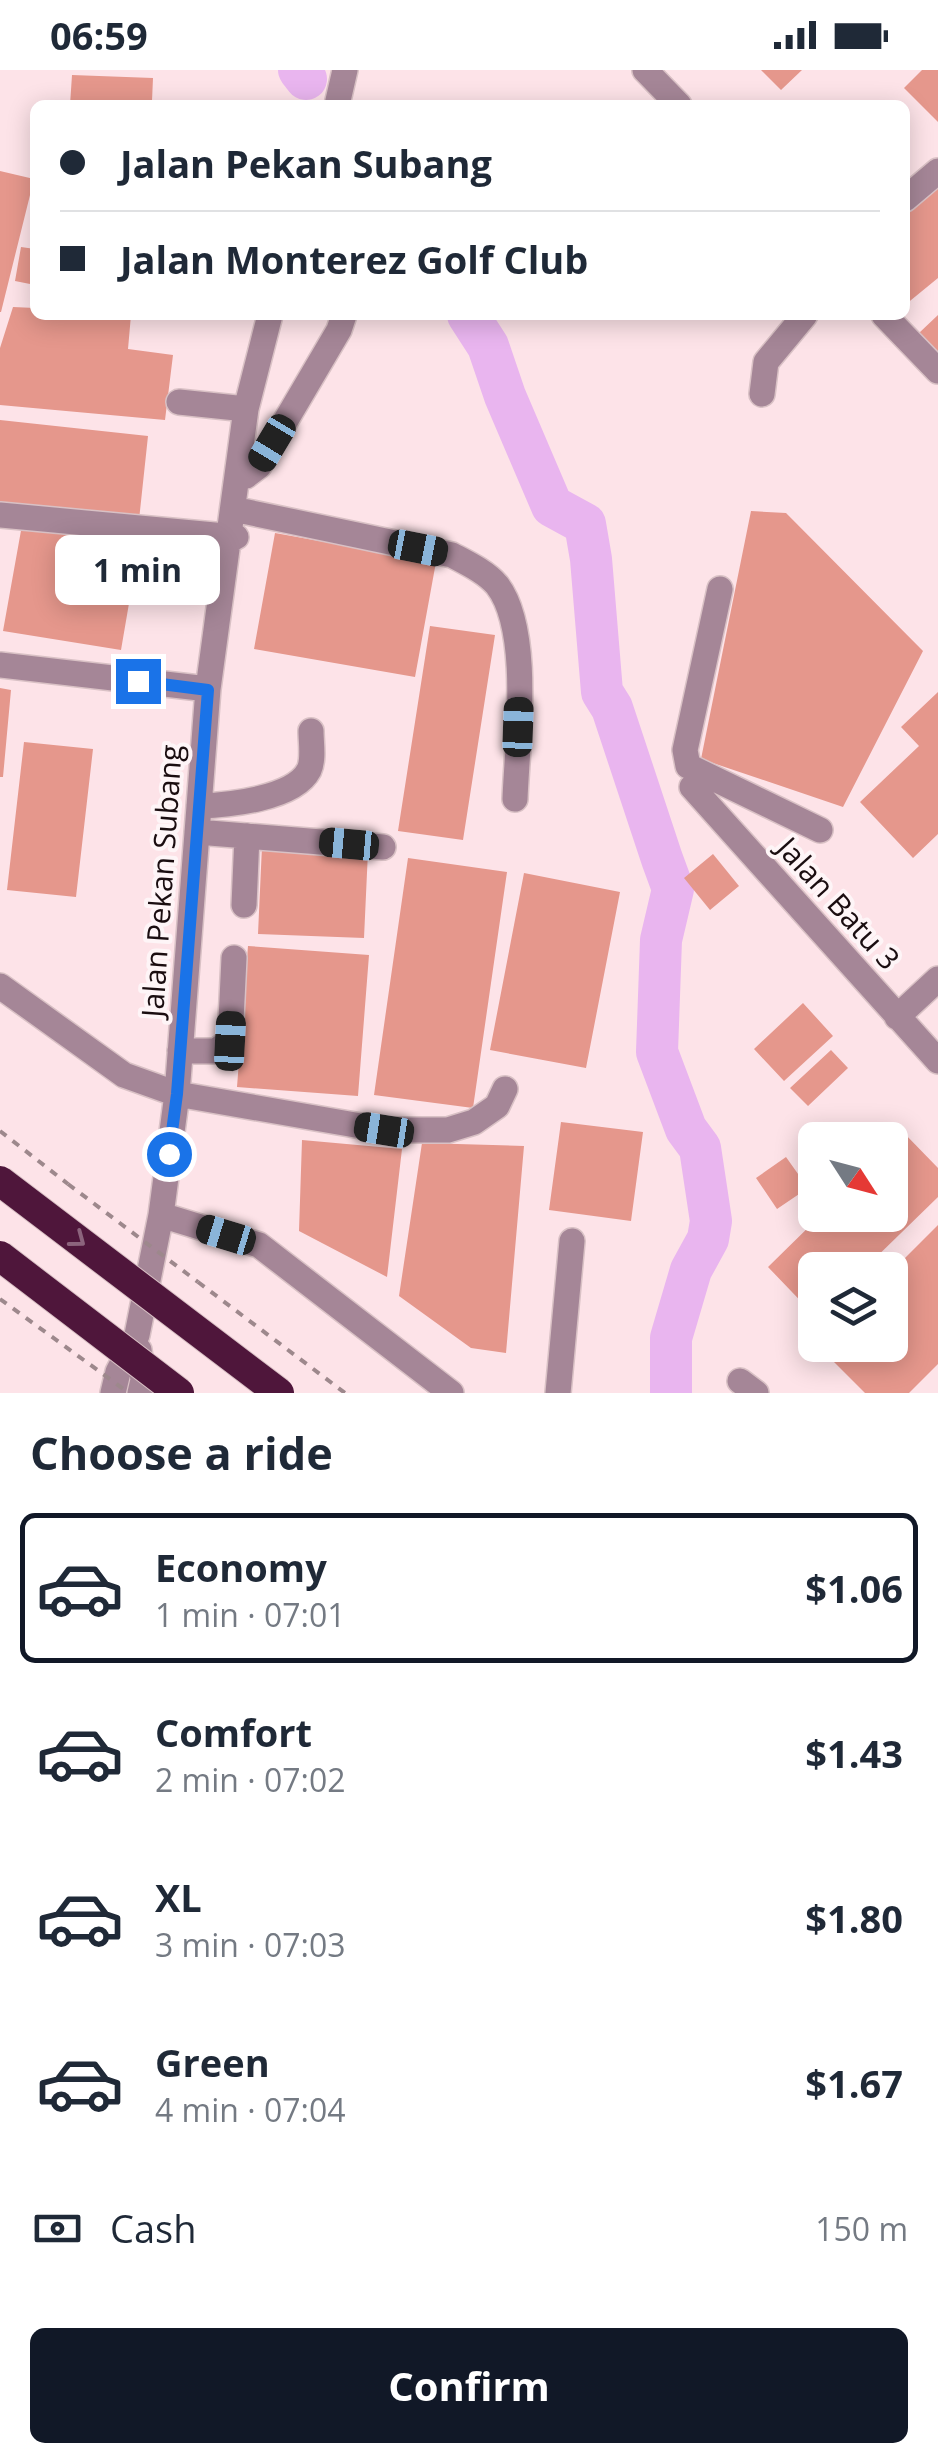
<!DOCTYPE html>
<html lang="en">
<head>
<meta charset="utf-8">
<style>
	:root { --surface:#fff; --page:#f6f6f7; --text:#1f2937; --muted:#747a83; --line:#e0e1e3; --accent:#111827 }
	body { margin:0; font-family:"Open Sans",sans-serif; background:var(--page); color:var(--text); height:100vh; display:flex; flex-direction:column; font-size:38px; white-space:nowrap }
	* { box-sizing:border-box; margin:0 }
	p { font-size:32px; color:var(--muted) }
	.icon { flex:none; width:55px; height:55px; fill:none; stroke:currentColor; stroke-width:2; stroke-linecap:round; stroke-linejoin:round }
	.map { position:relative; height:1323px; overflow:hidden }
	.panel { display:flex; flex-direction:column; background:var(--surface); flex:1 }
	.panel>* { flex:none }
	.top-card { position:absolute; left:30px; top:30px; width:880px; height:220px; border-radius:15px; box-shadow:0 5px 25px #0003; display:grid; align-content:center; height:220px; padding:0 30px; background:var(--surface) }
	.needle { width:65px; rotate:126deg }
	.controls { position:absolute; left:798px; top:1052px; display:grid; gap:20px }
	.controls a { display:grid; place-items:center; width:110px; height:110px; border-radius:15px; background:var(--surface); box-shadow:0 5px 25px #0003; font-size:50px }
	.end { position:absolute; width:45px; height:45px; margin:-22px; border:12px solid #1a73e8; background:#fff; box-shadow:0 0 0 5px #fff }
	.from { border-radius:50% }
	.bubble { position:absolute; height:70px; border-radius:15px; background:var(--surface); box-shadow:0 5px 25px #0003; font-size:32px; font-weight:700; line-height:70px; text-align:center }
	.car { position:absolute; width:30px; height:60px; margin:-30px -15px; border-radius:12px; box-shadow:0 0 8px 2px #0007; background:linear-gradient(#222 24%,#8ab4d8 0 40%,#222 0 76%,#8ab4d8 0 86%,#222 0) }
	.top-card b { display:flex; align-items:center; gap:35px; height:95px; font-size:38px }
	.top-card b+b { border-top:2px solid var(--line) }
	.top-card i { width:25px; height:25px; background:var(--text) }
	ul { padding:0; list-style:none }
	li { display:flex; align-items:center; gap:30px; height:150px; margin:0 20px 15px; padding:0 10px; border:5px solid transparent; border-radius:15px }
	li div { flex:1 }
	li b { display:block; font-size:38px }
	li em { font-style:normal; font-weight:700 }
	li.active { border-color:var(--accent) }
	li>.icon { width:90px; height:90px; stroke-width:1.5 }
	h2 { padding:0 30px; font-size:45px; line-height:120px }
	.pay { display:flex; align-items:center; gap:25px; height:110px; padding:0 30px; font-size:38px }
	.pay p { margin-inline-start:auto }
	.button { display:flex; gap:20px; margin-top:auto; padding:20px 30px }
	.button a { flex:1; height:115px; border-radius:15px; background:var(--accent); color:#fff; font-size:40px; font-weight:700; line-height:115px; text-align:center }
	.status { display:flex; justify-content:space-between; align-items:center; height:70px; padding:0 50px; background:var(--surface); direction:ltr }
	.status svg { height:28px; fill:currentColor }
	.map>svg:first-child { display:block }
</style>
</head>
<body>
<div class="status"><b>06:59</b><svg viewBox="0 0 49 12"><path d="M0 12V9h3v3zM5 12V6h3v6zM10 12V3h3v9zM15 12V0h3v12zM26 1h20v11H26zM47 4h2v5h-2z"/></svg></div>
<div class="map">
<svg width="938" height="1323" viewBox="0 0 938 1323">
	<rect width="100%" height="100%" fill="#fde3e8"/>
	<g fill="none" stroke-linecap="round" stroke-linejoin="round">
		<path stroke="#e9b5ef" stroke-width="42" d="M299,0l7,9
			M468,245l20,31 17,50 47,110 33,18 6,35 11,133 10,16 50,151 11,30 -12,51 -4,112 29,77 14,19 11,73 -3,18 -17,31 -20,68v55"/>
	</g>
	<path fill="#e5978c" d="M761,0h41l-21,20z
		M922,0h16v52l-34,-34z
		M72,5l81,3 -1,23 16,1v3h-98z
		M0,101l34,8 -33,133h-1z
		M938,112v96l-33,27v-96z
		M21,177l14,2v36l-20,-4z
		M13,237l22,1v7h96l-3,34 45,6 -8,65 -165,-15v-57z
		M938,245v38l-19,-20z
		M0,350l148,16 -9,84 -139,-15z
		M751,441l35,2 137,138 -80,156 -142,-48z
		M22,455l117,20 -18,105 -118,-19z
		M275,463l161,29 -21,115 -161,-28z
		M430,556l65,9 -32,205 -65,-9z
		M0,618l11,2 -8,87h-3z
		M938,622v142l-25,24 -53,-56 59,-56 -18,-19z
		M24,672l69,7 -17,148 -69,-7z
		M262,776l106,5 -4,87 -106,-4z
		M713,784l26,32 -29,24 -26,-32z
		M408,788l99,14 -34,236 -99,-13z
		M524,803l96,19 -34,176 -96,-18z
		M248,876l121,9 -11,141 -121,-9z
		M803,933l30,33 -49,45 -30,-32z
		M831,980l17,18 -40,38 -18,-18z
		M561,1052l82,10 -12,89 -82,-11z
		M904,1063l34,35v29l-75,73h-48v46l-47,-49 53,-52h69v-68z
		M302,1070l100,9 -15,128 -88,-46z
		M422,1073l102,3 -18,207 -35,-5 -72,-52z
		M786,1087l22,31 -31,21 -21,-31z
		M938,1155v139l-29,29h-44l-48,-48h73v-72z"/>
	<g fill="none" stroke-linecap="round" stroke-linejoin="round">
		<defs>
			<path id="minor" d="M645,0l34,35
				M337,35l8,-35
				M905,129l33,-28
				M884,245l54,56
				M762,324l4,-32 39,-47
				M179,332l67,7
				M237,407l9,-1 13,-10 80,-136 5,-15
				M233,439l219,46c15,8 34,17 45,30 35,45 20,159 18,214
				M0,445l236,22
				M720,519l-35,161 3,16 132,64
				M0,595l208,24
				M692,717l246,274
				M199,736c29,-1 95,-7 110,-36 5,-11 2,-27 2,-39
				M197,762l186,15
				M244,835l3,-69
				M0,916l124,89 53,19 207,36h64l26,-8 23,-16 8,-17
				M897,947l41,-38
				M180,981h36l14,-10 4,-83
				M161,1145l98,30 192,148
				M139,1280l4,30 -3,13
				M740,1311l16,12
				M113,1323l5,-21 19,-37 24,-120 16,-121 31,-405 38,-280 24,-94
				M558,1323l14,-152"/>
		</defs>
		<use href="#minor" stroke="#d9c1c5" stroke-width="28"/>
		<path stroke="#9d888c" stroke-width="4" stroke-dasharray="8 8" stroke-linecap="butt" d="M0,1061l68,53
			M198,1212l147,111"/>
		<use href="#minor" stroke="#a58697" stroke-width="25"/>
		<defs>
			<path id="highway-bridge" d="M0,1111l279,212
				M0,1186l179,137"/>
		</defs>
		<use href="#highway-bridge" stroke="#d9c1c5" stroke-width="32" stroke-linecap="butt"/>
		<path stroke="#9d888c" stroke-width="4" stroke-dasharray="8 8" stroke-linecap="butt" d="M68,1114l130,98
			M0,1229l129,94"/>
		<use href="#highway-bridge" stroke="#4f163b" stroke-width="30"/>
	</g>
	<defs><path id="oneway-chevron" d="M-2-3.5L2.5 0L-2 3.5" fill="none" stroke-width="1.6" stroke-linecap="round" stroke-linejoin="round" transform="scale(2.5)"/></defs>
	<use stroke="#8c647d" href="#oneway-chevron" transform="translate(78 1170) rotate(37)"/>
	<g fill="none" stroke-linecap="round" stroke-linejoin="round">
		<path stroke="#1a73e8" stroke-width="12" d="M138,611l70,9 -31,404 -8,60"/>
	</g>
	<g text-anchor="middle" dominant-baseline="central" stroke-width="8" stroke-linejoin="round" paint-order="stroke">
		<g font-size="30" fill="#1a0d10" stroke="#fef5f7">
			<text transform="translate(161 811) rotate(-86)">Jalan Pekan Subang</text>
			<text transform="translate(839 833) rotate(48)">Jalan Batu 3</text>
		</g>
	</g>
</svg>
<div class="controls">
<a><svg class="needle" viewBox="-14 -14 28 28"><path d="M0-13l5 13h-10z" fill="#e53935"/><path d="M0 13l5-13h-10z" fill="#747a83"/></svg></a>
<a><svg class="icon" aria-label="layers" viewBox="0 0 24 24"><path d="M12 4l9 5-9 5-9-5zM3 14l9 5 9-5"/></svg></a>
</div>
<i class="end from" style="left:169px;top:1084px"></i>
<i class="end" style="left:138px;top:611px"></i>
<div class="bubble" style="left:55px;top:465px;width:165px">1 min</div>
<i class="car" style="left:272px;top:373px;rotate:211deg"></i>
<i class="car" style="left:418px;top:478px;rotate:101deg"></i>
<i class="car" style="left:518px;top:657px;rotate:2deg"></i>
<i class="car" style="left:349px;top:774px;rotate:275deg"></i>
<i class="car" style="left:230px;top:971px;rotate:3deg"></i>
<i class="car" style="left:384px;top:1060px;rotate:279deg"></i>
<i class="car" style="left:226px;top:1165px;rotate:287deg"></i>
<div class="top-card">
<b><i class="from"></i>Jalan Pekan Subang</b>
<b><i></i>Jalan Monterez Golf Club</b>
</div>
</div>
<section class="panel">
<h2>Choose a ride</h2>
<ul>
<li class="active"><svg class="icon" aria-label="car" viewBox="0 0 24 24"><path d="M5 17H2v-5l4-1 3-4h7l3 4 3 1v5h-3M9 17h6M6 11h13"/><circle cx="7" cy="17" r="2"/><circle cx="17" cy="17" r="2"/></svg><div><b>Economy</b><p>1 min · 07:01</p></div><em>$1.06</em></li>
<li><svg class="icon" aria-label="car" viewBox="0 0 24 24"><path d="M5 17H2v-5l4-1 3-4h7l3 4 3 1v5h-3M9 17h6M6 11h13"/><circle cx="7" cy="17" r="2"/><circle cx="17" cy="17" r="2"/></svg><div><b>Comfort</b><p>2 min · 07:02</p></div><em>$1.43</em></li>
<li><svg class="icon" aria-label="car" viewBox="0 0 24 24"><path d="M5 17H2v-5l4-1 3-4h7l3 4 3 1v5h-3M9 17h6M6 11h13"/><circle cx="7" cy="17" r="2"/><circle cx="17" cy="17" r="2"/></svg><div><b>XL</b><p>3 min · 07:03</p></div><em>$1.80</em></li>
<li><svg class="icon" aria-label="car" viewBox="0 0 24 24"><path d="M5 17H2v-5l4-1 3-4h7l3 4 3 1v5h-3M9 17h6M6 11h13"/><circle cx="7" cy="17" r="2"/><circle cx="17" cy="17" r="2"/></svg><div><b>Green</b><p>4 min · 07:04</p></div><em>$1.67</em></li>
</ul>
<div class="pay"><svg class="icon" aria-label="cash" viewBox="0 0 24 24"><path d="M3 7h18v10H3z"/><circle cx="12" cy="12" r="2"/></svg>Cash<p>150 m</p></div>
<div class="button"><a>Confirm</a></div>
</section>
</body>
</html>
